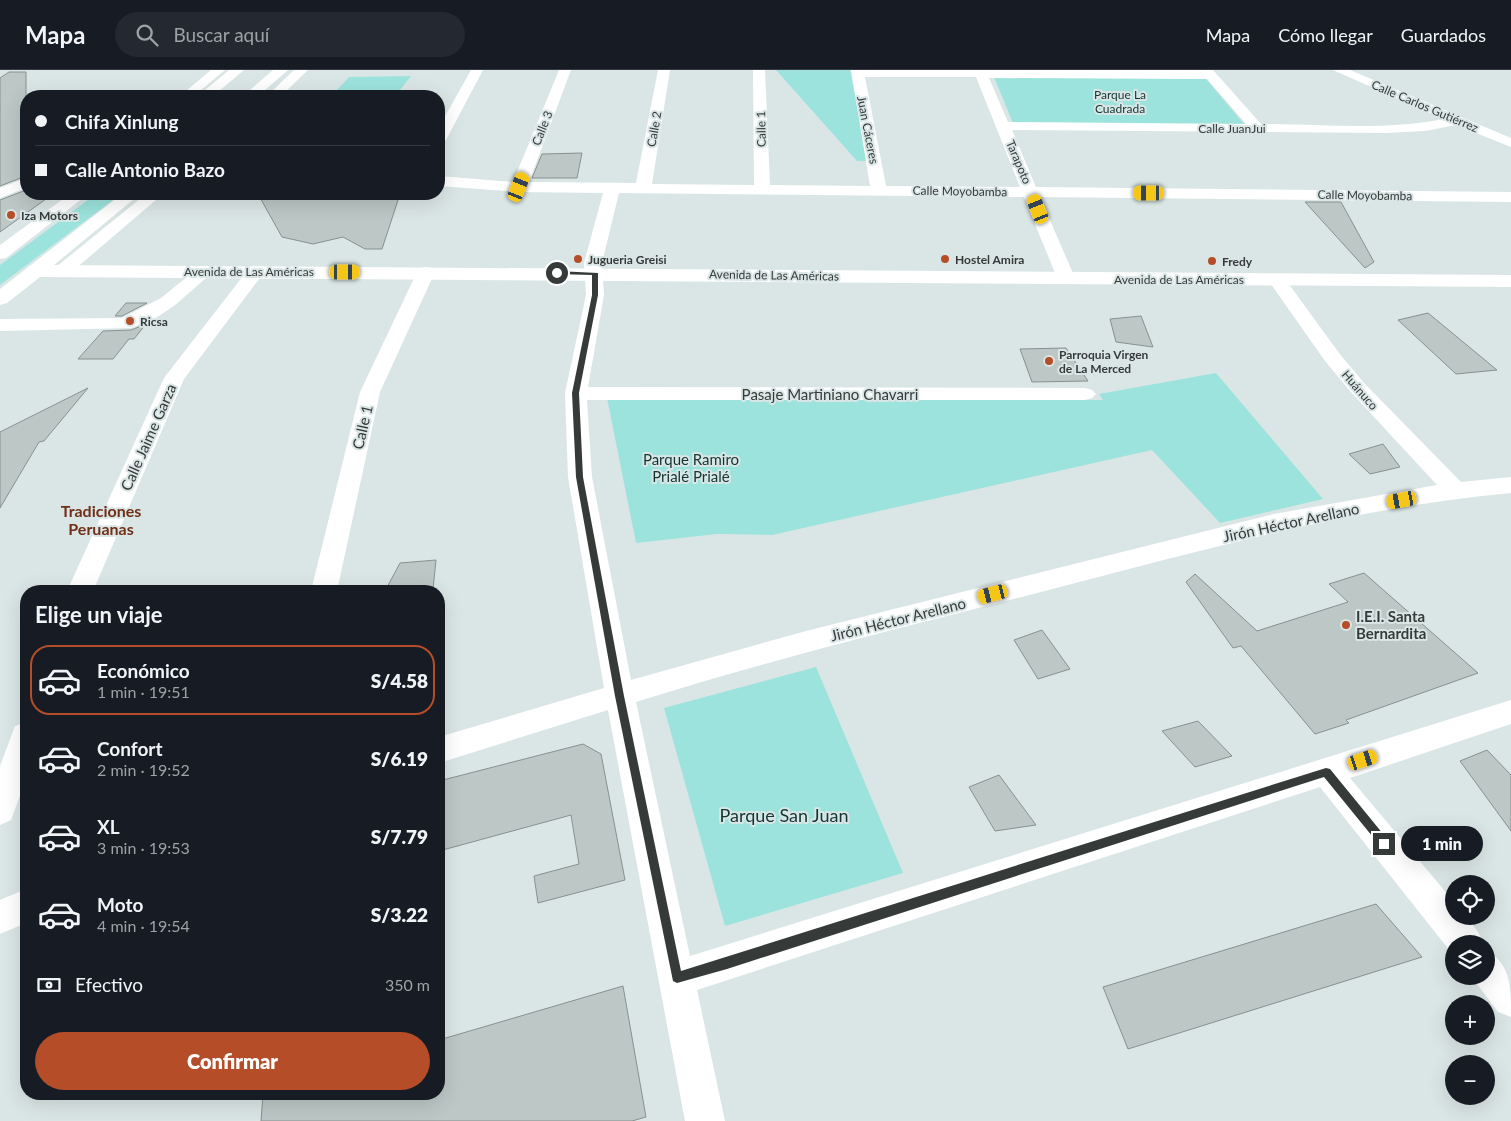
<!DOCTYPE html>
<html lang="es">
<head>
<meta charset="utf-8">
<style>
	:root { --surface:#171b24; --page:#242831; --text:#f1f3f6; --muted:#9ea1a6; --line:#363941; --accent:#b54d28 }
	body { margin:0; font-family:Lato,sans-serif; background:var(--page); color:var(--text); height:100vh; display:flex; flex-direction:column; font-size:19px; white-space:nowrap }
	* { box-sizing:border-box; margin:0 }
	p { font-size:16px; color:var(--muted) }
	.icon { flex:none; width:28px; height:28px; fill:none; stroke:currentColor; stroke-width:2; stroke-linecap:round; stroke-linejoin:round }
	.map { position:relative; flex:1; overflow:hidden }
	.panel { position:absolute; left:20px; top:515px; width:425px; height:515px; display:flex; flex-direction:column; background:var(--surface); border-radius:20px; box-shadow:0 5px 20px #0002 }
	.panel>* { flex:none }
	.banner { position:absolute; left:20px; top:20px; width:425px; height:110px; border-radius:20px; box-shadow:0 5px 20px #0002; display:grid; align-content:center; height:110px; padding:0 15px; background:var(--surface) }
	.controls { position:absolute; left:1445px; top:805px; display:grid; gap:10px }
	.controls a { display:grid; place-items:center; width:50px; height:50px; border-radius:50%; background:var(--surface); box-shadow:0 5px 20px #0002; font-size:25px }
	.end { position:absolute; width:22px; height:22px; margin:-11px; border:6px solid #363b3a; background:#fff; box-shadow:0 0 0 2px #fff }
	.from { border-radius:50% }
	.bubble { position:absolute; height:35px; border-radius:18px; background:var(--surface); box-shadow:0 5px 20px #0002; font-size:16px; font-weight:800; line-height:35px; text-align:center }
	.car { position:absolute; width:15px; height:30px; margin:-15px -8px; border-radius:6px; box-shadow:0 0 4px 1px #0007; background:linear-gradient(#f5c518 24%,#345 0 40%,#f5c518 0 76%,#345 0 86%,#f5c518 0) }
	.banner b { display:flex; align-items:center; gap:18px; height:48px; font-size:19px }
	.banner b+b { border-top:1px solid var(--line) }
	.banner i { width:12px; height:12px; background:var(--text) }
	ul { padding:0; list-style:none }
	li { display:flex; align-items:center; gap:15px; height:70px; margin:0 10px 8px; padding:0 5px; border:2px solid transparent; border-radius:20px }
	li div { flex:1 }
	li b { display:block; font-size:19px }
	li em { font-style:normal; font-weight:800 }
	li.selected { border-color:var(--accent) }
	li>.icon { width:45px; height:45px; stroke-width:1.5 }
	h2 { padding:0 15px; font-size:22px; line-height:60px }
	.pay { display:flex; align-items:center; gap:12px; height:55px; padding:0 15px; font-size:19px }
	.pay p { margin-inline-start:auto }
	.primary-button { display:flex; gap:10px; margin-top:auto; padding:10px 15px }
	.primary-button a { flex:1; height:58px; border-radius:30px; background:var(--accent); color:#fff; font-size:20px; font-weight:800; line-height:58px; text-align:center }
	header { display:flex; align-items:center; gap:30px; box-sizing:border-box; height:70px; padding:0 25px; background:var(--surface); border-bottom:1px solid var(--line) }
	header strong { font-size:24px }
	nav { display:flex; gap:28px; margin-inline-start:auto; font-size:18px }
	.search { width:350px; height:45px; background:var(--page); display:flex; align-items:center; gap:12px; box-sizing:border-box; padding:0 18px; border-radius:28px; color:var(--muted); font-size:19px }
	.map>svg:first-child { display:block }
</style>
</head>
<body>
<header>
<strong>Mapa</strong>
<div class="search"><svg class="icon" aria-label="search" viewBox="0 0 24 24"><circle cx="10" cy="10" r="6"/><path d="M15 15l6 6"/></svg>Buscar aquí</div>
<nav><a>Mapa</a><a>Cómo llegar</a><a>Guardados</a></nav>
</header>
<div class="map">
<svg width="1511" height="1051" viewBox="0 0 1511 1051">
	<rect width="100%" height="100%" fill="#dae6e5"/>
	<path fill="#9de3dd" d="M776,0h74l18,91h-11z
		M411,6l-11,14h-63l12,-13z
		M994,7l212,2 39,46 -232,-2z
		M96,124h25l-121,91v-20z
		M1216,303l107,126 -103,24 -68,-73 -380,85 -55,-1 -81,9 -29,-145 496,2 -4,-6z
		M816,597l87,206 -178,53 -61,-218z"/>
	<path fill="#bcc7c6" stroke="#879190" d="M9,2h17v104l-26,10v-108z
		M582,83l-5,25h-45l10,-24z
		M26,120v4h27l-53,38v-32z
		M258,124h142l-18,55h-17l-22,-12 -30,7 -31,-7z
		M1305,132h36l33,60 -9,6z
		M126,233h21l-25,13h-7z
		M1428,243l69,57 -41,4 -58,-54z
		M1141,246l12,31 -37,-5 -6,-23z
		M146,254l-12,15h-5l-16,20h-35l25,-28 28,-1z
		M1066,278l22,33 -56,1 -12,-33z
		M88,318l-44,53 -5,1 -39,66v-76z
		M1383,374l17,23 -30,7 -21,-20z
		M436,490l-3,29 -48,2 15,-28z
		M1364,503l114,100 -132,47 3,3 -34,11 -74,-88 -8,2 -47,-66 9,-8 62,57 91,-29 -19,-18z
		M1042,560l28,39 -32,10 -24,-39z
		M1198,651l34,35 -37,11 -33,-36z
		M583,674l18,10 24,126 -87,23 -4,-27 45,-12 -8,-49 -132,36v-70z
		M1487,680l24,25v56l-51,-70z
		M999,705l37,50 -41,6 -26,-44z
		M1376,834l46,53 -294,92 -25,-62z
		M623,916l23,131 -14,4h-371l2,-27h176v-54z"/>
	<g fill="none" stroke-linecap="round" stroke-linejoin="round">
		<path fill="#fff" fill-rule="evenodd" d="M211,0h14l-31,26h-14z
			M294,0h14l-27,26h-14z
			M471,0h12l-37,70 -7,4v-17z
			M559,0h12l-42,112 107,1 22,-113h12l-18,114 102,1 -1,-115h12l5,115 100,1 -19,-116h362l48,54c59,0 123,7 182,-5l-110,-49h17l161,68v9l-55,-22 -31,6 -39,2 -374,-3 24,57 475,5v10l-471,-5 35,81 -3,4h-12l-3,-4 -33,-81 -405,-4 -17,70 2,32 -16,92 497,1 7,2 4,4 -4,4 -7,2h-498l5,77 39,203 175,-49 468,-117 163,-29 -87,-94 -25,-30 -57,-81 3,-4h12l56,77 25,30 97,99 50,-5v16c-154,14 -303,56 -451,94 -142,37 -285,71 -424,115l54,254 821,-256v24l-161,54 104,124v14h12l12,16 6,12h-30v12l-134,-169 -623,203 28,131h-40l-77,-411 -169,53v-26l165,-49 -36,-211 -3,-84 21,-98 -2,-32 19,-70 -84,-1 -80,-6v-10l74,6zM865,7h111l44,110 -134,-1zM989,8l218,1 39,45 -238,-2z
			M26,108v10l-26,10v-10z
			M146,124h17l-95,81h-12l-3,-4 3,-4z
			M205,196l6,1 3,4 -40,35 -20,13 -23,9 -131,3v-12l122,-1 39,-20 38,-31z
			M256,196l6,1 3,4 -81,108 -91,212h-26l97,-213 86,-111z
			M426,197l6,1 3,4 -55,120 -43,199h-26l49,-199 57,-120 3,-4z
			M26,652v57l-15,41 -11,5v-59l15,-40z
			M26,819v34l-26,11v-34z
			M1486,880c25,14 25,37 25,67l-13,-5 -27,-36h15z"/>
		<path fill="#fff" fill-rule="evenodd" d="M229,0h15l-31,26h-15z
			M273,0h15l-30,26h-15z
			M70,124h18l-82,64 -6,1v-14z
			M122,124h18l-86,71 1457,10v12l-1471,-10 -33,26 -7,2v-16z"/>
	</g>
	<path fill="#363b3a" d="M557,201l41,2v22l-19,98 4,84 41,219 57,275 645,-203 4,1 58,71v7h-7l-57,-70 -597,192 -50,14 -4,-2 -58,-285 -39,-219 -4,-84 20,-98v-20l-37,-1z"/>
	<g fill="#b54d28" stroke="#dae6e5" stroke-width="2">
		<circle cx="11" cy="145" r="5"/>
		<circle cx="578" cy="189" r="5"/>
		<circle cx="945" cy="189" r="5"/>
		<circle cx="1212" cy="191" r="5"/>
		<circle cx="130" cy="251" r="5"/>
		<circle cx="1049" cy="291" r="5"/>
		<circle cx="1346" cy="555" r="5"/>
	</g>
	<g text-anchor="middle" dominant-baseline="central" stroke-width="4" stroke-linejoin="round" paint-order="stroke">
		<g font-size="12" fill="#113634" stroke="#dae6e5">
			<text x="1120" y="24">Parque La<tspan x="1120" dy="14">Cuadrada</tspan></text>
		</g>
		<g font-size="12" fill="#363b3a" stroke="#dae6e5">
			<text transform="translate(1425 36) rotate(23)">Calle Carlos Gutiérrez</text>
			<text transform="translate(542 58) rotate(-68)">Calle 3</text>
			<text x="1232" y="58">Calle JuanJui</text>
			<text transform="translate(654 59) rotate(-80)">Calle 2</text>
			<text transform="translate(761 59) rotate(-91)">Calle 1</text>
			<text transform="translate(868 60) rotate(79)">Juan Cáceres</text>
			<text transform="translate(1019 92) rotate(67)">Tarapoto</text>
			<text transform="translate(960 121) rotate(1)">Calle Moyobamba</text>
			<text transform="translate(1365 125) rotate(1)">Calle Moyobamba</text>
			<text x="249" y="201">Avenida de Las Américas</text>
			<text transform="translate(774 205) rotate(1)">Avenida de Las Américas</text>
			<text x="1179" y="209">Avenida de Las Américas</text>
			<text transform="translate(1360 320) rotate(49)">Huánuco</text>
		</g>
		<g font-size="12" font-weight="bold" fill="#363b3a" stroke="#dae6e5" text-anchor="start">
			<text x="21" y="145">Iza Motors</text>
			<text x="588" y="189">Jugueria Greisi</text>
			<text x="955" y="189">Hostel Amira</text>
			<text x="1222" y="191">Fredy</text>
			<text x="140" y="251">Ricsa</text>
			<text x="1059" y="284">Parroquia Virgen<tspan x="1059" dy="14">de La Merced</tspan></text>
		</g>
		<g font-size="15" fill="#363b3a" stroke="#dae6e5">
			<text x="830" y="324">Pasaje Martiniano Chavarri</text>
			<text transform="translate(362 357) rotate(-77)">Calle 1</text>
			<text transform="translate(148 367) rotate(-66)">Calle Jaime Garza</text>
			<text transform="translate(1291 452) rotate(-12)">Jirón Héctor Arellano</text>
			<text transform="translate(898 549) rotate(-14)">Jirón Héctor Arellano</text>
		</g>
		<g font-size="15" fill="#113634" stroke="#dae6e5">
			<text x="691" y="389">Parque Ramiro<tspan x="691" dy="17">Prialé Prialé</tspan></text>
		</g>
		<g font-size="15" font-weight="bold" fill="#363b3a" stroke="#dae6e5" text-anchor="start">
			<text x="1356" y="546">I.E.I. Santa<tspan x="1356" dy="17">Bernardita</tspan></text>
		</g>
		<g font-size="16" font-weight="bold" fill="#712f18" stroke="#dae6e5">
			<text x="101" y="440">Tradiciones<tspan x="101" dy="18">Peruanas</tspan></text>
		</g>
		<g font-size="18" fill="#113634" stroke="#dae6e5">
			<text x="784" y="745">Parque San Juan</text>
		</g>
	</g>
</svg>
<div class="controls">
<a><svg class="icon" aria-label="locate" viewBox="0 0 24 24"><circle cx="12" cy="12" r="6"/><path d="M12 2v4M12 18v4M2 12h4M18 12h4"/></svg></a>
<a><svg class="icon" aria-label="layers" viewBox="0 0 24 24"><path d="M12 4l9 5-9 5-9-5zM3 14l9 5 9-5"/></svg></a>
<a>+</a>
<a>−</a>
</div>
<i class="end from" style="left:557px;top:203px"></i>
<i class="end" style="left:1384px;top:774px"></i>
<div class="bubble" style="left:1401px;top:756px;width:82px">1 min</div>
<i class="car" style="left:519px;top:117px;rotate:22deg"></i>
<i class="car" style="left:1149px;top:123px;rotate:270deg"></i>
<i class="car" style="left:1038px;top:139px;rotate:338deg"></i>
<i class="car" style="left:345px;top:202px;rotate:90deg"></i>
<i class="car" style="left:1402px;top:430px;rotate:260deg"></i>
<i class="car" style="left:993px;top:524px;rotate:256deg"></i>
<i class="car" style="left:1363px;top:690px;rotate:72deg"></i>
<div class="banner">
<b><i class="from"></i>Chifa Xinlung</b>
<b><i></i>Calle Antonio Bazo</b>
</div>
<section class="panel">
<h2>Elige un viaje</h2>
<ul>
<li class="selected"><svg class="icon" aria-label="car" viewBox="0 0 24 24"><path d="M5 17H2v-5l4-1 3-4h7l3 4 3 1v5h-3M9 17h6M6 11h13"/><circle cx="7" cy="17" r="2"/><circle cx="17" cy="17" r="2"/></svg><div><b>Económico</b><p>1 min · 19:51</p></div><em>S/4.58</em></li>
<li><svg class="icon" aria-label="car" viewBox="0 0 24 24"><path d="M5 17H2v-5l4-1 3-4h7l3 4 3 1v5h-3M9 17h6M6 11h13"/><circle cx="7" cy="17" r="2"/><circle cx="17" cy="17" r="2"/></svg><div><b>Confort</b><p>2 min · 19:52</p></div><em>S/6.19</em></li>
<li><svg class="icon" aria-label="car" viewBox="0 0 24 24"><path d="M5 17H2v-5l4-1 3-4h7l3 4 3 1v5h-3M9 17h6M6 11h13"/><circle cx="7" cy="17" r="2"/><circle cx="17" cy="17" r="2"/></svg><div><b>XL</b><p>3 min · 19:53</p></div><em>S/7.79</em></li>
<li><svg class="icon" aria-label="car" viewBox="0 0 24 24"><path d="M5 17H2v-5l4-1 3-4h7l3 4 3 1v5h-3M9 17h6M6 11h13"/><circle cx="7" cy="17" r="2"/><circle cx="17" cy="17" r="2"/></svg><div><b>Moto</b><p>4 min · 19:54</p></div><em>S/3.22</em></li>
</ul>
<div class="pay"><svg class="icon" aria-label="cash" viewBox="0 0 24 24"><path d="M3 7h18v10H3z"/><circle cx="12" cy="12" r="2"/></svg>Efectivo<p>350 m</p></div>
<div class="primary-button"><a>Confirmar</a></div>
</section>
</div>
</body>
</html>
